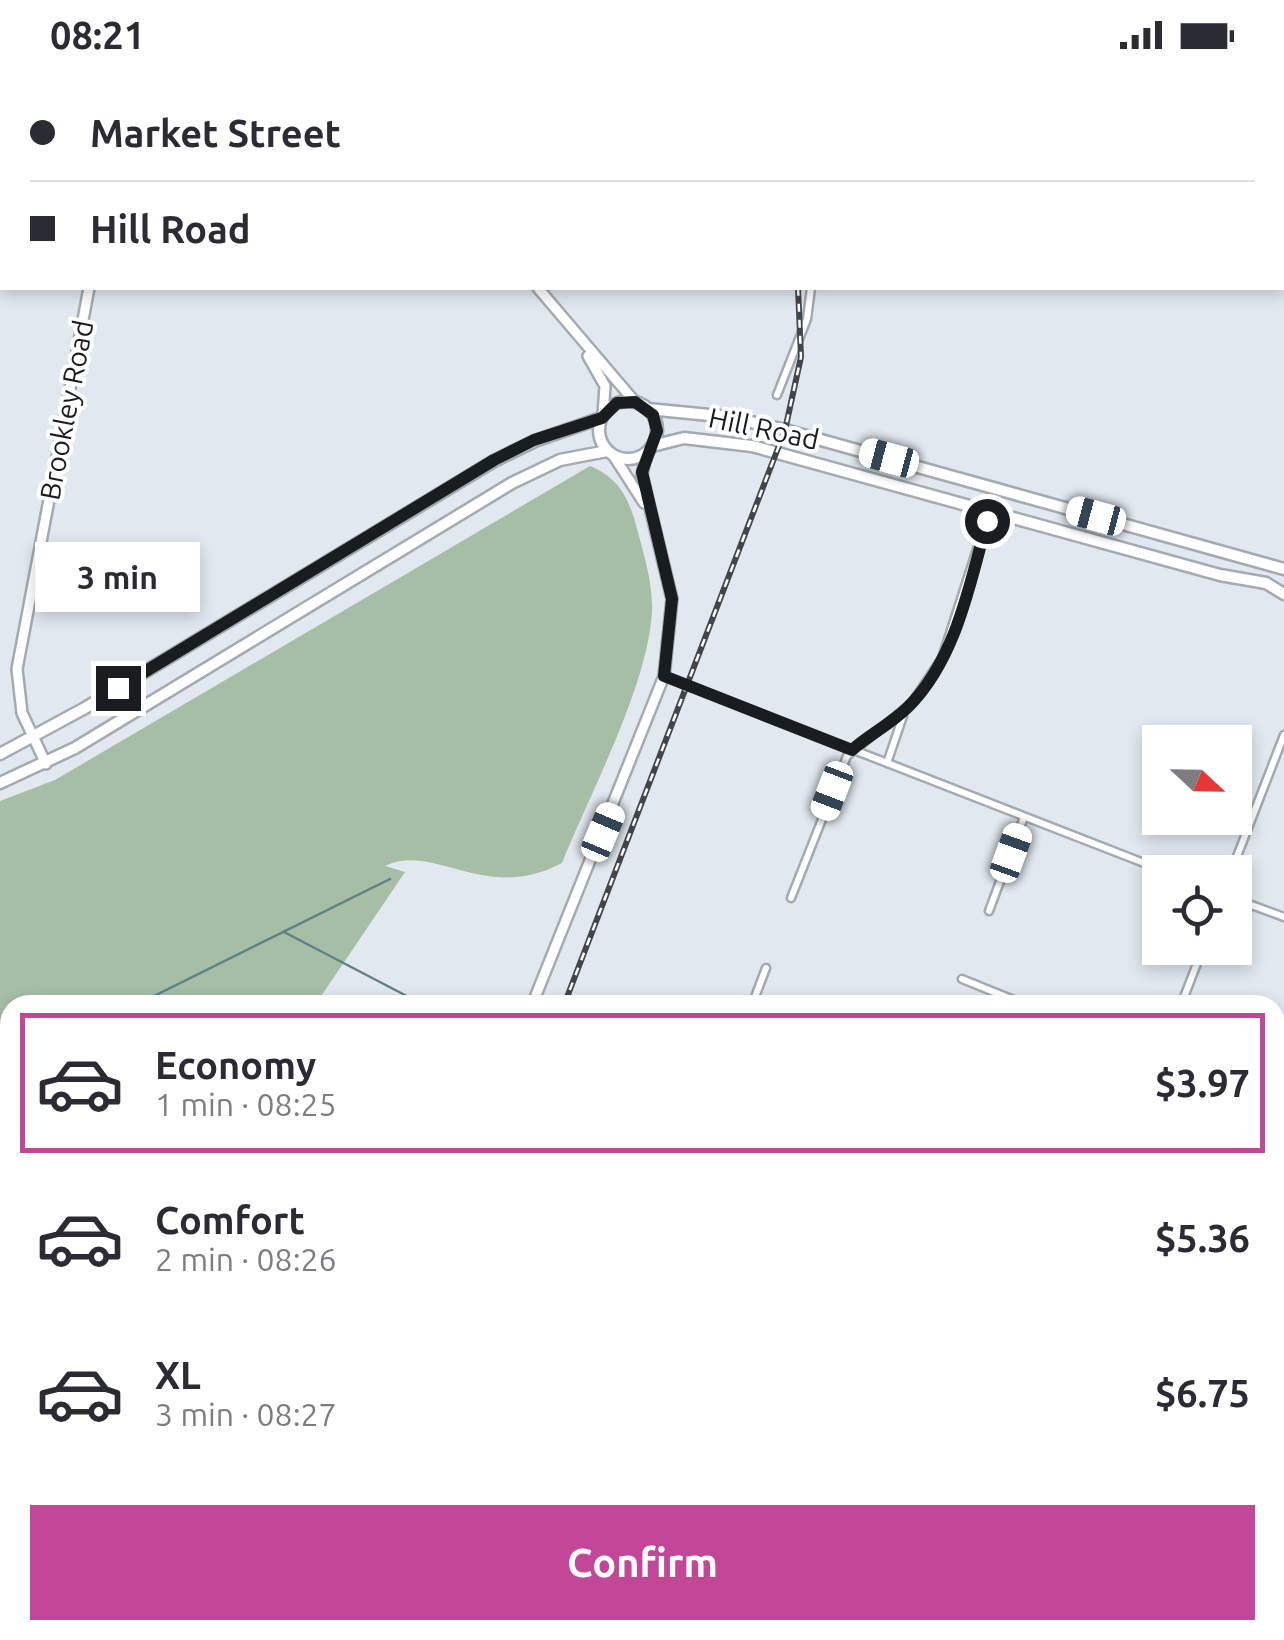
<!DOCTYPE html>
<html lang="en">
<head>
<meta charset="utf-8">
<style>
	:root { --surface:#fff; --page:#f2f2f3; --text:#2b2b33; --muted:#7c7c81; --line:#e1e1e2; --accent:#c34797 }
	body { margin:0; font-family:Ubuntu,sans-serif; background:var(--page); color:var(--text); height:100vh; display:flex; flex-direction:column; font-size:38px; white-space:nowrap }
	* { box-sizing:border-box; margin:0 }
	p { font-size:32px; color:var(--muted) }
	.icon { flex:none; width:55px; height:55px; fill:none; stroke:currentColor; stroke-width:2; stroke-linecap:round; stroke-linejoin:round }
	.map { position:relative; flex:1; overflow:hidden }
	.details { position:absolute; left:0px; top:925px; width:1285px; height:645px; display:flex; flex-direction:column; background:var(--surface); border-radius:30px 30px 0 0; box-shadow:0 5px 15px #0003 }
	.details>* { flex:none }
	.hud { position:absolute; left:0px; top:0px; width:1285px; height:220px; box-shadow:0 5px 15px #0003; display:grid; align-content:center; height:220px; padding:0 30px; background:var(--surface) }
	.needle { width:65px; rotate:112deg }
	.controls { position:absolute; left:1142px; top:655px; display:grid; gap:20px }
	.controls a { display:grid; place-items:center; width:110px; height:110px; border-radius:0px; background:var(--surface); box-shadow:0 5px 15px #0003; font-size:50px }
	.end { position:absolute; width:45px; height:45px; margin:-22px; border:12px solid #1a1d20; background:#fff; box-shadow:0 0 0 5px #fff }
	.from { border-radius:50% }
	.bubble { position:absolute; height:70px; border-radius:0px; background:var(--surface); box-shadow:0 5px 15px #0003; font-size:32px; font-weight:600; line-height:70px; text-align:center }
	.car { position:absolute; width:30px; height:60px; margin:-30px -15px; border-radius:12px; box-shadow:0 0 8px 2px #0007; background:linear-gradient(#fff 24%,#345 0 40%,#fff 0 76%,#345 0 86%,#fff 0) }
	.hud b { display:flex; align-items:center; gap:35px; height:95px; font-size:38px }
	.hud b+b { border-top:2px solid var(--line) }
	.hud i { width:25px; height:25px; background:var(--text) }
	ul { padding:18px 0 0; list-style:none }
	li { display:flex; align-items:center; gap:30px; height:140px; margin:0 20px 15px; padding:0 10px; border:5px solid transparent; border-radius:0px }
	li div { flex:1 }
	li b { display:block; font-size:38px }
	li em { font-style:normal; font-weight:600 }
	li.active { border-color:var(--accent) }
	li>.icon { width:90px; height:90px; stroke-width:1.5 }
	.button { display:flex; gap:20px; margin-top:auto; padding:20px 30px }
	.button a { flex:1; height:115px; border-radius:0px; background:var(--accent); color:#fff; font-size:40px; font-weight:600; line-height:115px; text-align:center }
	.status { display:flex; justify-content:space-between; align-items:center; height:70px; padding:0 50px; background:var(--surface); direction:ltr }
	.status svg { height:28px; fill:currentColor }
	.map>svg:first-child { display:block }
</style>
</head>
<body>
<div class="status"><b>08:21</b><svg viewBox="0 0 49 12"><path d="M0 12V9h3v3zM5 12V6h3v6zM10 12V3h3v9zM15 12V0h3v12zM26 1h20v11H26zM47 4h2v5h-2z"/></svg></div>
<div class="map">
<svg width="1284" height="1570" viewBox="0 0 1284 1570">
	<rect width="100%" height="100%" fill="#e1e8ef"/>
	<path fill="#a6bda6" d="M590,396c29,12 39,32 47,63 7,26 16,55 15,82 -4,75 -62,182 -90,252 -76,41 -128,-21 -177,3l20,6 -90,133h-305v387l-10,8v-599l55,-21z"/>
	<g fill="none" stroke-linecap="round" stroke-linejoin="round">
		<path stroke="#5f8286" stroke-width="2.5" d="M284,862l140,73
			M136,935l254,-126
			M0,1006l10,-5"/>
		<defs>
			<path id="street" d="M722,0l1,2
				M870,0l1,2
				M1020,0l1,2
				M777,325l30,-76 4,-31
				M664,606l503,196
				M887,693l16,-47
				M1231,802l53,-137
				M791,828l56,-142 65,-53 30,-45 47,-146
				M1235,829l49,18
				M989,841l35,-94
				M962,909l64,26
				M752,935l14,-37
				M1181,935l22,-57
				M1275,1056l9,4
				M1264,1560l20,8
				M482,1570l4,-10
				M933,1570l4,-10
				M948,1570l9,-2 3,-8"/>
			<path id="secondary" d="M538,218l97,114
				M588,286l17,30 -2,29
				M613,385l31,48
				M46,694l-24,-51 -5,-44 72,-381
				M532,935l132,-329 8,-77 -30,-124 4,-22
				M0,1364l10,-8
				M708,1560l26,10
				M291,1570v-10"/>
			<path id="primary" d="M599 360a29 29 0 1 1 58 0a29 29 0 1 1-58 0Z
				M648,339l82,8 55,13 499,139
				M652,376l32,-8 68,8 468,129 46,8 18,11
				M0,684l85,-46 409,-247 41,-20 66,-23
				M0,713l75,-35 437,-265 48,-23 47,-9"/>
		</defs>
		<use href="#street" stroke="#a3abb1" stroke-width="11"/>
		<use href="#secondary" stroke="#a3abb1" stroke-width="14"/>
		<use href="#primary" stroke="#a3abb1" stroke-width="15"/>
		<use href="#street" stroke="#fff" stroke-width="6"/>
		<use href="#secondary" stroke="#fff" stroke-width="9"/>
		<use href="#primary" stroke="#fff" stroke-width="10"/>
		<defs>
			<path id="rail" d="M703,0l1,2
				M564,935l221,-575 16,-73 -3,-69
				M272,1570l2,-10"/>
		</defs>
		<use href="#rail" stroke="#424549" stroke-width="6"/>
		<use href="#rail" stroke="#fff" stroke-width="2.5" stroke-dasharray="8" stroke-linecap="butt"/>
	</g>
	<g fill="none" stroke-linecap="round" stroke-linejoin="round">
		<path stroke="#1a1d20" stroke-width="12" d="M118,618l376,-228 40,-20 68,-22 15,-15 18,-1 18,13 4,16 -15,41 30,127 -8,77 188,74c18,-16 39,-26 56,-43 48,-48 62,-123 79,-186"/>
	</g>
	<g text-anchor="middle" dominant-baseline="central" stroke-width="8" stroke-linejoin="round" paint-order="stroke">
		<g font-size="28" fill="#1a1d20" stroke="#fff">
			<text transform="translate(66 340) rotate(-79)">Brookley Road</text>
			<text transform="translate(764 358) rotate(12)">Hill Road</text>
		</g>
	</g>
</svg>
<div class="controls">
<a><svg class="needle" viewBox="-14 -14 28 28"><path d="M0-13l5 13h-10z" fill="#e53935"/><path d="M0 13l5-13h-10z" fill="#7c7c81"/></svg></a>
<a><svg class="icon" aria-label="locate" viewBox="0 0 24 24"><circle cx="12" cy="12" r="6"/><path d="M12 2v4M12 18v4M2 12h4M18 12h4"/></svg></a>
</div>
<i class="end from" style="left:987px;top:451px"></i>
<i class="end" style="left:118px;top:618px"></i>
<div class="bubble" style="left:35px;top:472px;width:165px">3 min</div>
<i class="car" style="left:889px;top:388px;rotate:285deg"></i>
<i class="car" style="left:1096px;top:446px;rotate:285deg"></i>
<i class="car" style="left:832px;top:721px;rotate:201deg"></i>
<i class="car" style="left:603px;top:762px;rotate:23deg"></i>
<i class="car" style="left:1011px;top:783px;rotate:20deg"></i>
<div class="hud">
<b><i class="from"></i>Market Street</b>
<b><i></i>Hill Road</b>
</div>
<section class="details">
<ul>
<li class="active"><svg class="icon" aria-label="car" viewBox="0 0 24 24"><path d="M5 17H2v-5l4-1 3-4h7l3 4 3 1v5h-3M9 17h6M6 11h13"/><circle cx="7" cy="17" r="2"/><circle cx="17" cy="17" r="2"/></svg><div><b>Economy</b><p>1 min · 08:25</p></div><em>$3.97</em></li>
<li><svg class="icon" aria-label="car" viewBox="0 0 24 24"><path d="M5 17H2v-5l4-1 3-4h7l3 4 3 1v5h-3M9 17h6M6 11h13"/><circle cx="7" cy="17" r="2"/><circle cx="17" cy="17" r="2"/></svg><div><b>Comfort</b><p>2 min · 08:26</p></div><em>$5.36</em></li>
<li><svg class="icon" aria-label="car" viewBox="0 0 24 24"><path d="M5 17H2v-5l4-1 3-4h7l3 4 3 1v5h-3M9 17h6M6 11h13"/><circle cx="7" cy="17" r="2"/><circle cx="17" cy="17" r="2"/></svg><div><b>XL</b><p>3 min · 08:27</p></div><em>$6.75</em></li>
</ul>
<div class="button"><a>Confirm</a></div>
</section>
</div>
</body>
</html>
